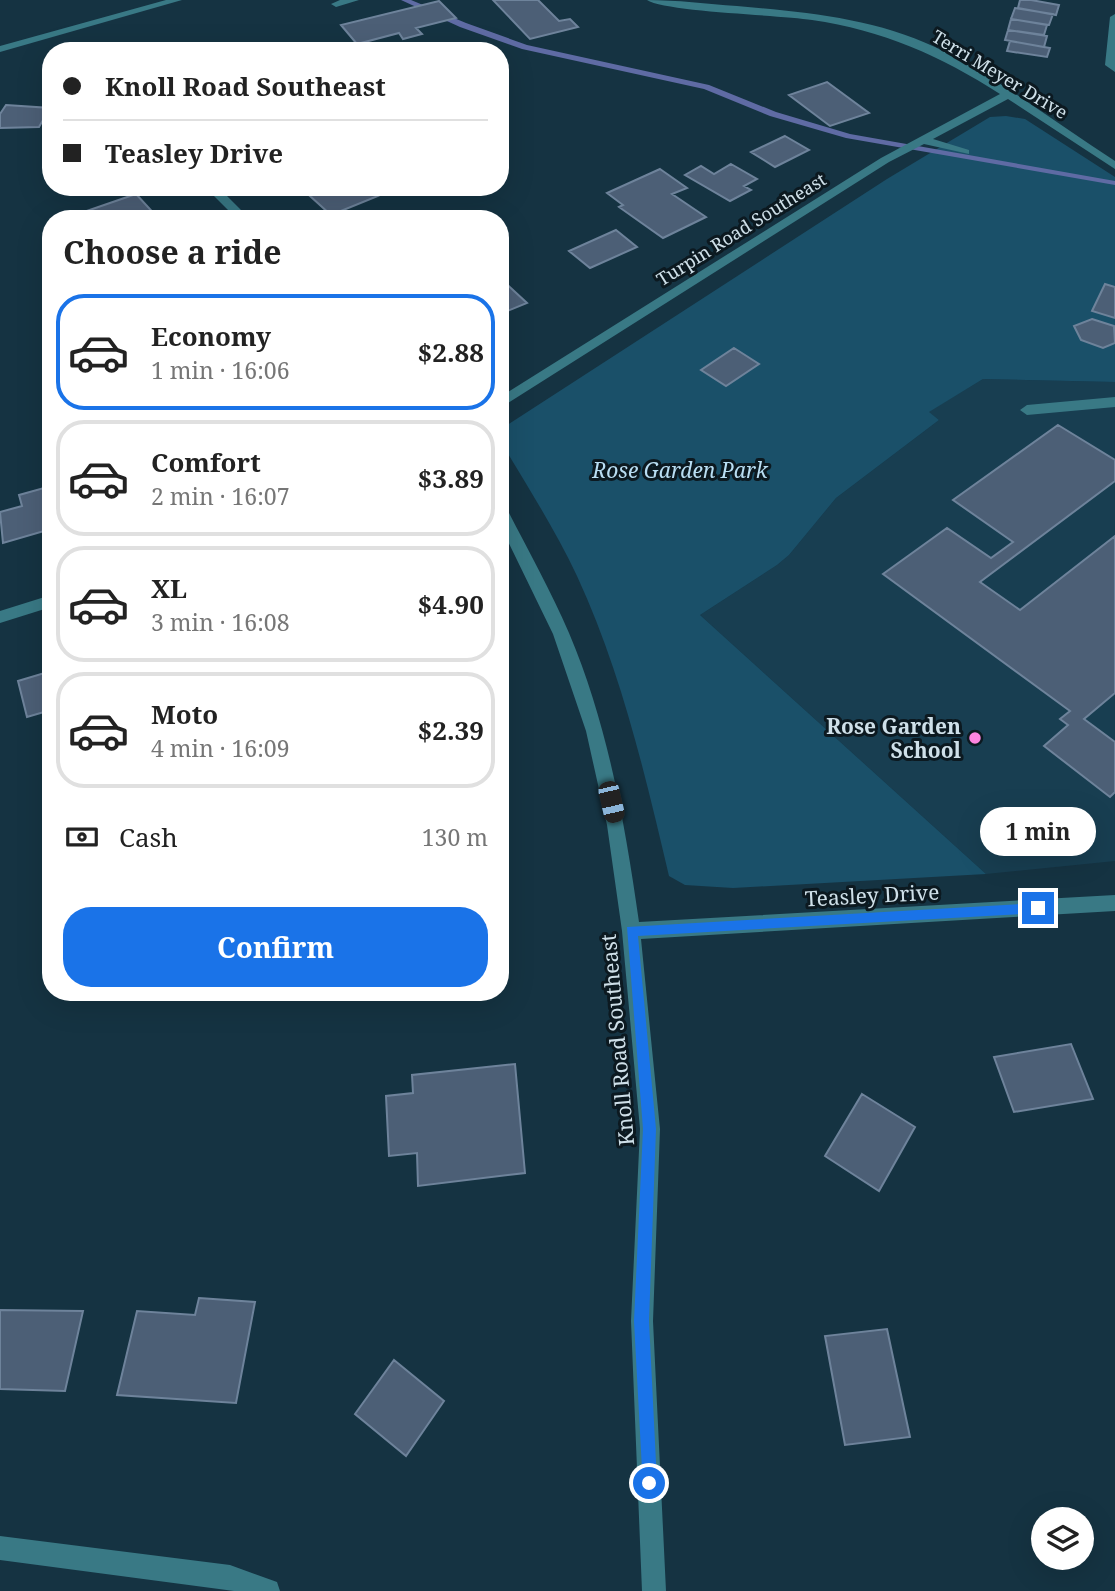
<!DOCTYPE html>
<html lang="en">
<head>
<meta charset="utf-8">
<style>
	:root { --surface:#fff; --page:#f2f2f2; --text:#222; --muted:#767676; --line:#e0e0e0; --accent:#1a73e8 }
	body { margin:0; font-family:"Noto Serif",serif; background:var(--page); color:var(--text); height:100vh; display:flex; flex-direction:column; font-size:26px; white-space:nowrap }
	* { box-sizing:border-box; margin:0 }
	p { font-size:23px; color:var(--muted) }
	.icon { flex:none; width:38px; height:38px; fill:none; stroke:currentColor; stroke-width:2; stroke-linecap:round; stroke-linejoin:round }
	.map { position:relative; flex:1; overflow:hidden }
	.side { position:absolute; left:42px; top:210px; width:467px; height:791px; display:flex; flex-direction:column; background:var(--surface); border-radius:28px; box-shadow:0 7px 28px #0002 }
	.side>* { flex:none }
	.banner { position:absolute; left:42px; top:42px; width:467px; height:154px; border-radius:28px; box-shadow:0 7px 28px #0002; display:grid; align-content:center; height:154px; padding:0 21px; background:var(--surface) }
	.tools { position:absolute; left:1031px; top:1507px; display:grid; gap:14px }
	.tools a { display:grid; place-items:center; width:63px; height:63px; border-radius:50%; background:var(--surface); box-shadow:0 7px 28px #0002; font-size:35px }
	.end { position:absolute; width:32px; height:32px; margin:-16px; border:9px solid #1a73e8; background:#fff; box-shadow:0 0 0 4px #fff }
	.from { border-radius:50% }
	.bubble { position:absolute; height:49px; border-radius:24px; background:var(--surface); box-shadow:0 7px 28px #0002; font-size:23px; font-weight:700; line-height:49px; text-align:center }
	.car { position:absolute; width:21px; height:42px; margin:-21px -10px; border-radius:9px; box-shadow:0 0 5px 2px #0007; background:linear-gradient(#222 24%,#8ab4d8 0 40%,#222 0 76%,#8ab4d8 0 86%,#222 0) }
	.banner b { display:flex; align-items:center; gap:24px; height:66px; font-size:26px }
	.banner b+b { border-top:2px solid var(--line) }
	.banner i { width:18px; height:18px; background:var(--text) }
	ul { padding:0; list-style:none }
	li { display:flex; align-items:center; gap:21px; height:116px; margin:0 14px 10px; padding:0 7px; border:4px solid var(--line); border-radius:28px }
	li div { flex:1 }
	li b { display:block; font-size:26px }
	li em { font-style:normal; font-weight:700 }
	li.current { border-color:var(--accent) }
	li>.icon { width:63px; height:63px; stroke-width:1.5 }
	h2 { padding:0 21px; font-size:32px; line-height:84px }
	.pay { display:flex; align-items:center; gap:18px; height:77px; padding:0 21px; font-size:26px }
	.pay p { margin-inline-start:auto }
	.button { display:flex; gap:14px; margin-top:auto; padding:14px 21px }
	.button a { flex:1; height:80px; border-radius:28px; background:var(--accent); color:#fff; font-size:28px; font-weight:700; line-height:80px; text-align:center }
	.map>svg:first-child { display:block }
</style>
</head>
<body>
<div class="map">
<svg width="1115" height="1591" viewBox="0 0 1115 1591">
	<rect width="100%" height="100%" fill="#153342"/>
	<path fill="#183e51" d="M983,379l132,3v479l-129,13 -286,-259 77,-50 12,-10 47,-57 103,-78 -11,-8z"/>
	<path fill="#1a5069" d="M1006,116l19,3 90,58v205l-132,-3 -54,33 10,8 -103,78 -47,57 -12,10 -77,50 286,259 -253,14 -48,-3 -16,-9c-24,-102 -48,-205 -92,-300 -22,-47 -50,-90 -76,-134v-13l386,-250 103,-62z"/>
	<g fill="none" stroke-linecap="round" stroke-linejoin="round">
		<path fill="#5f6ba4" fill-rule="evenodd" d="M401,0h10l55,23 61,22 182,40 67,27 74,22 265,47v4l-269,-47 -76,-22 -66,-27 -182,-40 -62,-22z"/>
	</g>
	<path fill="#4c5f76" stroke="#6e839b" stroke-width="2" d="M493,0h45l21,21 11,-2 8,8 -48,12z
		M1020,0h11l28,5 -3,10 -38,-7z
		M439,1l17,17 -40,10 6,6 -19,5 -4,-6 -42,11 -16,-19z
		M1015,8l38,6 -4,11 -38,-6z
		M1011,19l36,6 -3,10 -36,-5z
		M1008,30l39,6 -3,11 -39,-7z
		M1010,41l34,6 6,1 -3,9 -40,-6z
		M827,82l42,31 -39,13 -41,-31z
		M6,105l44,3 -11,19 -39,1v-14z
		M785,136l24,14 -34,17 -24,-15z
		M731,164l26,15 -13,7 7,4 -21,11 -45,-26 16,-9 13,8z
		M660,169l27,19 -15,6 34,23 -43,21 -44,-31 4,-2 -16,-12z
		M332,187h36l10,9 -47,19 -21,-19z
		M136,194l23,25h-81l-3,-4z
		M616,230l21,17 -47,21 -21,-17z
		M500,278l27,25 -27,11z
		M1105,284l10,3v31l-23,-7z
		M1092,319l22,7 1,17 -12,5 -22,-8 -7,-14z
		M734,348l25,16 -33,22 -25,-16z
		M1058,425l57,35v21l-135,101 40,28 95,-74v157l-31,26 31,23v50l-5,5 -66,-51 24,-21 -8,-6 10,-8 -187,-137 64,-46 44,30 22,-16 -60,-42z
		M51,486v43l-48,14 -3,-31 22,-6 -3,-11z
		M51,671v39l-24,7 -9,-36z
		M501,799l4,75 -5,1v-76z
		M1071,1044l22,55 -79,13 -20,-55z
		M515,1064l10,109 -107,13 -1,-33 -28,3 -3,-60 27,-3 -1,-18z
		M862,1094l53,33 -36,64 -54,-35z
		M199,1298l56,4 -19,101 -119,-8 20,-84 58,4z
		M0,1310l83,1 -18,80 -65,-2z
		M887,1329l23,108 -65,8 -20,-109z
		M394,1360l50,41 -38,55 -51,-42z"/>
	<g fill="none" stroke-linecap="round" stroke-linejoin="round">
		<path fill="#397985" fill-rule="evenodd" d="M166,0h16l-182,52v-6z
			M359,0l-23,7 -5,-3 9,-4z
			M647,0c30,0 60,4 90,6 68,6 136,12 198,41 64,31 120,76 180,114v8l-107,-70 -75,40 36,11v4l-45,-10 -35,18 -389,246v-11l381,-239 119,-64c-59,-38 -118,-64 -188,-74 -31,-5 -147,-8 -165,-20z
			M1115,14v58l-10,-7 5,-48z
			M205,187h13l32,32h-13z
			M1115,397v10l-88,8 -7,-5 7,-5z
			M500,504l7,5c21,41 44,82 62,124 39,92 56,191 70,289l476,-27v16l-474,28 19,190 -7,192 13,270h-24l-11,-270 9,-192 -18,-198 -15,-106 -21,-94 -33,-97 -53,-109z
			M51,595v12l-51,16v-12z
			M0,1536l230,29 47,17 3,9h-46l-234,-31z"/>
	</g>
	<path fill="#1a73e8" d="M1038,903l6,5 -6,5 -400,23 18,193 -7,192 8,162 -3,5 -5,3 -6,-3 -9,-167 9,-192 -16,-202z"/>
	<circle fill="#fe85e0" stroke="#0c1920" stroke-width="2.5" cx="975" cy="738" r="7"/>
	<g text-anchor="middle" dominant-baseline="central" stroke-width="6" stroke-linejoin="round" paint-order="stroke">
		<g font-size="18" fill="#cfe0e9" stroke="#0c1920">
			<text transform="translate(1000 74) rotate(31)">Terri Meyer Drive</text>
			<text transform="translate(741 229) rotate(-32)">Turpin Road Southeast</text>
		</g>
		<g font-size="21" font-style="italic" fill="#b9def3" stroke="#0c1920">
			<text x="680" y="470">Rose Garden Park</text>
		</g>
		<g font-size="21" font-weight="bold" fill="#cfe0e9" stroke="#0c1920" text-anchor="end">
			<text x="961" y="726">Rose Garden<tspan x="961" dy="24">School</tspan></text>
		</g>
		<g font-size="21" fill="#cfe0e9" stroke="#0c1920">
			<text transform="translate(872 895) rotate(-3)">Teasley Drive</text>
			<text transform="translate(617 1040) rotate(-95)">Knoll Road Southeast</text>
		</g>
	</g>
</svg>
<div class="tools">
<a><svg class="icon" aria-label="layers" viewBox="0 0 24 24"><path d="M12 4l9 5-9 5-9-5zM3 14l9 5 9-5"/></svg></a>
</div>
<i class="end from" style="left:649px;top:1483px"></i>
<i class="end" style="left:1038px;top:908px"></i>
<div class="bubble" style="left:980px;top:807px;width:116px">1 min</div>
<i class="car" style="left:611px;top:802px;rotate:167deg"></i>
<div class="banner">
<b><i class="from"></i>Knoll Road Southeast</b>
<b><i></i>Teasley Drive</b>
</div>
<section class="side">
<h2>Choose a ride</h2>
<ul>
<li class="current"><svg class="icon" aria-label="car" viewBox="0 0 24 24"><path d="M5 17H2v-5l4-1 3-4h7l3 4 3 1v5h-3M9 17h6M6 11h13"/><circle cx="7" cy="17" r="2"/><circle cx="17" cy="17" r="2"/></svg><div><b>Economy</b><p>1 min · 16:06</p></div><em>$2.88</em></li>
<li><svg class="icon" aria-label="car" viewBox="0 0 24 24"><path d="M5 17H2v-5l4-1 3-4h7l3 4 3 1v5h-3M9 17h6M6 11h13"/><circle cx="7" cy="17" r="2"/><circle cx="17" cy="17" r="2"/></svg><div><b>Comfort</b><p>2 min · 16:07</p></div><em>$3.89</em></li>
<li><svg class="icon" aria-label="car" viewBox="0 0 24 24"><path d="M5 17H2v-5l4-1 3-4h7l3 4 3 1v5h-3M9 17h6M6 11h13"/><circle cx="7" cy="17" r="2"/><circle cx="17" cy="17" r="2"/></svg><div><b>XL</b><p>3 min · 16:08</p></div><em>$4.90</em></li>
<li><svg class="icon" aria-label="car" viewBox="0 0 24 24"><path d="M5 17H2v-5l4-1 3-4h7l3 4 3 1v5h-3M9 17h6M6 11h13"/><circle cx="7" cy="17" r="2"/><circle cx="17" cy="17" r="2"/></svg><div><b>Moto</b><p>4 min · 16:09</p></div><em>$2.39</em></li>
</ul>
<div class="pay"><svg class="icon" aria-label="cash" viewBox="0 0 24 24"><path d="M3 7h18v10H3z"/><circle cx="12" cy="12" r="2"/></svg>Cash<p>130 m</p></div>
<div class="button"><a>Confirm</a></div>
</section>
</div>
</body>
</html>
